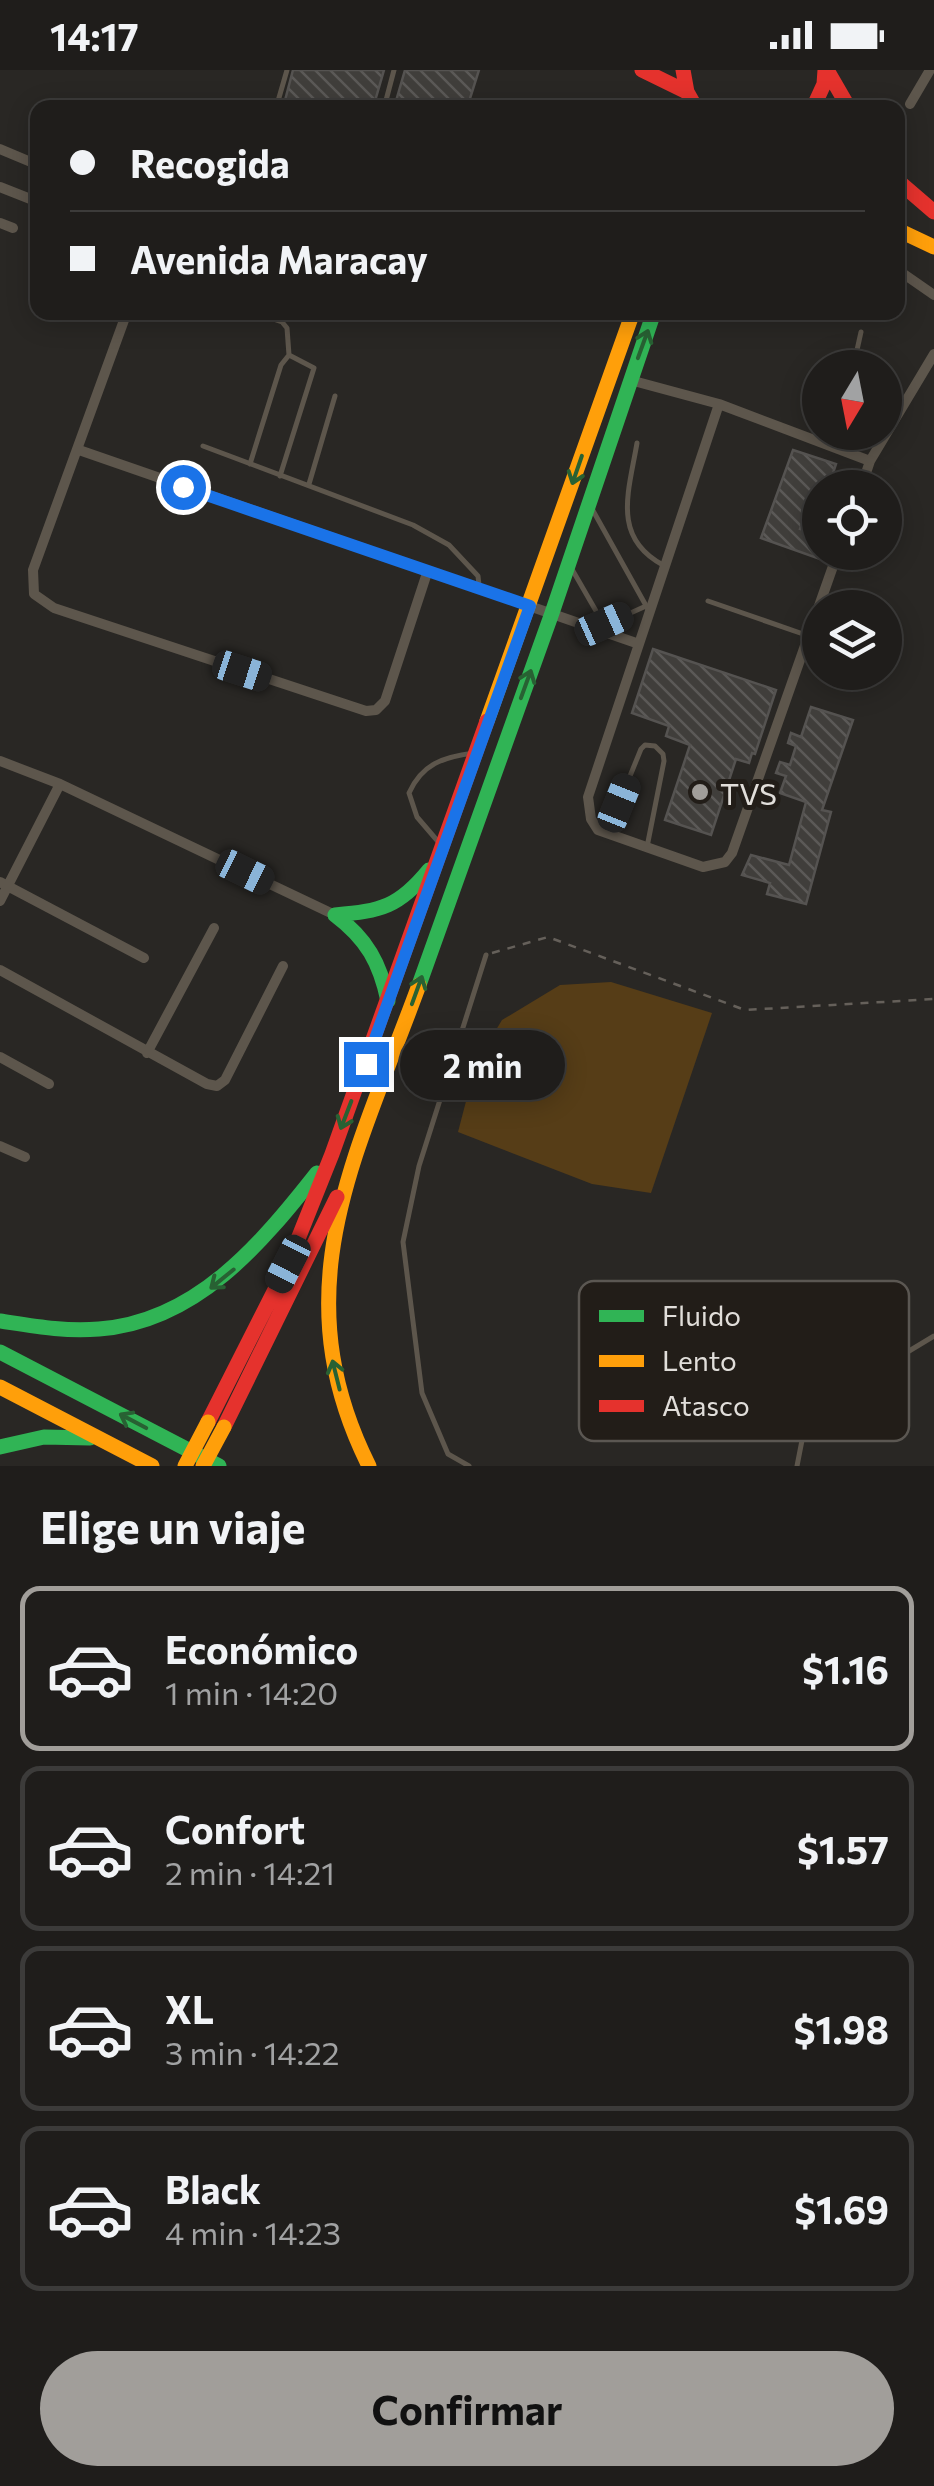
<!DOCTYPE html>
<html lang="es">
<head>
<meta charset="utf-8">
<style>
	:root { --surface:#1f1d1b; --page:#2c2a28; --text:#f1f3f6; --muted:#a1a2a3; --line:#3c3b3a; --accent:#a19e9a }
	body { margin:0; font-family:Commissioner,sans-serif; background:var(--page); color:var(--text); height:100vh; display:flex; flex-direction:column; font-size:38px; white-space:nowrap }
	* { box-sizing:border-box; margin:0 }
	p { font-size:32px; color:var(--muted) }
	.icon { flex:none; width:55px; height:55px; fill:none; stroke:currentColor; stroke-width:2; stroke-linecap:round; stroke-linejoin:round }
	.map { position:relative; height:1396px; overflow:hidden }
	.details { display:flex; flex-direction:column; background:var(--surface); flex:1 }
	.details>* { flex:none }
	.top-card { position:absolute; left:30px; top:30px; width:875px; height:220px; border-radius:20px; box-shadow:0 5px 25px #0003,0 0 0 2px var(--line); display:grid; align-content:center; height:220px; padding:0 40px; background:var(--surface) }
	.needle { width:65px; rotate:190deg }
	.tools { position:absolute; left:802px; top:280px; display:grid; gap:20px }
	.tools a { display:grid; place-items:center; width:100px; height:100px; border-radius:50%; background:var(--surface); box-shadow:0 5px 25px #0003,0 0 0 2px var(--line); font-size:50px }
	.end { position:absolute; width:45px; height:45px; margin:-22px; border:12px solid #1a73e8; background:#fff; box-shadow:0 0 0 5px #fff }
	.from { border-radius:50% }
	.bubble { position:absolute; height:70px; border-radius:35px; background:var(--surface); box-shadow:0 5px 25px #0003,0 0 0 2px var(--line); font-size:32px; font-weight:700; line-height:70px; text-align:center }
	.car { position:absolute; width:30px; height:60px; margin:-30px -15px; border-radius:12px; box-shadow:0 0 8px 2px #0007; background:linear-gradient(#222 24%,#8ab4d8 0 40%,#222 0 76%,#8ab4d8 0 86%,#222 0) }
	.top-card b { display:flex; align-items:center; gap:35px; height:95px; font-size:38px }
	.top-card b+b { border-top:2px solid var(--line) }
	.top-card i { width:25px; height:25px; background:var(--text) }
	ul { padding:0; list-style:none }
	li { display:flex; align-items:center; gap:30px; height:165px; margin:0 20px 15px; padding:0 20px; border:5px solid var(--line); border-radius:20px }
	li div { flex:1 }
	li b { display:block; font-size:38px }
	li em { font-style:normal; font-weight:700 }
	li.on { border-color:var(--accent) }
	li>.icon { width:90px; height:90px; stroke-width:1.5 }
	h2 { padding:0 40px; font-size:45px; line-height:120px }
	.primary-button { display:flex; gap:20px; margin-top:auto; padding:20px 40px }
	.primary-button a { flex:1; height:115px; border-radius:60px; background:var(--accent); color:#111; font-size:40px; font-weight:700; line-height:115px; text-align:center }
	.status { display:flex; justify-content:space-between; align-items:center; height:70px; padding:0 50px; background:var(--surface); direction:ltr }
	.status svg { height:28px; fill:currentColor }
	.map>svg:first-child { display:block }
</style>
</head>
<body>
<div class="status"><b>14:17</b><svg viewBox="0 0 49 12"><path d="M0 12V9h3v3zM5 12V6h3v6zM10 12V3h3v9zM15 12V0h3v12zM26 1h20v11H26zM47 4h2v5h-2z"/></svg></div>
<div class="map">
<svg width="934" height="1396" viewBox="0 0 934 1396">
	<defs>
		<pattern id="building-back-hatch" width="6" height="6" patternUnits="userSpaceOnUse" patternTransform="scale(2.5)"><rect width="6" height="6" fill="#403e3b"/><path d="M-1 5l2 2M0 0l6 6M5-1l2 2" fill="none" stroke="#5b5957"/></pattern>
	</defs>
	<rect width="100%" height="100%" fill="#292724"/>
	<path fill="#563d17" d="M611,912l101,31 -61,180 -59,-9 -134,-52 18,-69 26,-43 58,-35z"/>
	<path fill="url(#building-back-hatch)" stroke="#555351" stroke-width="2.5" d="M293,0h91l-11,38h-90z
		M405,0h74l-12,38h-73z
		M793,380l43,14 -8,24h-8v25l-12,-5 -8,21 20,6v24l-59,-21z
		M653,579l123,41 -21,64 -3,-1 -3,10 -13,-4 -25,76 -46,-15 25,-75 -24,-9 3,-10 -37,-13z
		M811,637l42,13 -31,90 9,2 -25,92 -39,-10 3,-11 -28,-8 9,-20 38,10 17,-63 -26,-9 6,-17 -10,-3 4,-11 10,3 6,-19 -8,-3 3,-10 10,4z"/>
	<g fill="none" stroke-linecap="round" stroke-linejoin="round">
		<path stroke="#65605a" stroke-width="2.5" stroke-dasharray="8 8" stroke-linecap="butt" d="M492,883l56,-16 197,73 189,-11"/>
		<path stroke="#5d564c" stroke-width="5" d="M276,38l11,-38
			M384,38l10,-38
			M253,242l29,10 5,6 2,27
			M853,298l8,-36
			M637,373c-8,48 -26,94 26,122
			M203,376l210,79 36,20 29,31 1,9
			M837,376l3,-14
			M250,394l31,-99 8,-10 25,13 -34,108
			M309,414l26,-88
			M591,437l58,104
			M573,501l34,59
			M708,531l98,34
			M604,555l42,-19
			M619,733l22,-54 4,-4 10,1 8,8 1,7 -17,86
			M441,775l-24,-28 -8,-24c13,-29 34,-36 65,-40
			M469,1396l-21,-12 -26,-61 -19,-151 16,-76 67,-211
			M797,1396l8,-41 8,-16 121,-73"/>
		<path stroke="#5d564c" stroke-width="10" d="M910,34l20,-34
			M0,79l38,16
			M0,117l38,15
			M0,153l13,5
			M898,200l36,25
			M127,242l-94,258 1,24 20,14 312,103 10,-1 9,-9 42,-128
			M630,310l89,24 151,57 -9,27
			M719,334l-131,393 3,22 7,11 105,37 22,-5 7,-9 106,-301
			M79,380l560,194
			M870,391l64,-107
			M0,691l60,23 275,131
			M0,812l144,76
			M0,831l60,-117
			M0,900l207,114 10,2 8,-6 58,-114
			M147,983l67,-125
			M0,987l49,27
			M0,1076l25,11"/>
		<path stroke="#30b455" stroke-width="15" d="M335,845c46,-4 64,-8 94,-45
			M335,845c32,24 45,48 53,86
			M419,915l133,-372 102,-301
			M0,1251c33,5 65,11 99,8 97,-7 162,-85 218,-156
			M0,1282l219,114
			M0,1377l44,-10 46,1"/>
		<path stroke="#ff9f0a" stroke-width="15" d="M898,160l36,17
			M487,651l146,-409
			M0,1317l152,79
			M369,1396c-89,-178 -12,-311 50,-481"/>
		<path stroke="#e5322d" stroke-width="15" d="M642,0l45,22
			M683,0l4,22 9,16
			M827,0l22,38
			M813,38l11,-24 1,-14
			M898,111l36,31
			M208,1352l80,-158 44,-110 155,-433
			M224,1357l113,-230"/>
		<path stroke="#ff9f0a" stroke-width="15" d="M185,1396l23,-44
			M203,1396l21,-39"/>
	</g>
	<defs><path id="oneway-shaft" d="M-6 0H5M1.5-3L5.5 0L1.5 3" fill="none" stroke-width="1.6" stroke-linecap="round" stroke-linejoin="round" transform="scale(2.5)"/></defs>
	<g stroke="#286133">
		<use href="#oneway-shaft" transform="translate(643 274) rotate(-70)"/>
		<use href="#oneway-shaft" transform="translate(577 400) rotate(109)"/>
		<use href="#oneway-shaft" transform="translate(526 614) rotate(-70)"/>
		<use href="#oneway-shaft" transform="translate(417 920) rotate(-70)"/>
		<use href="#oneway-shaft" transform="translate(346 1045) rotate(111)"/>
		<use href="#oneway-shaft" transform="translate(222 1209) rotate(141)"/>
		<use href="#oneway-shaft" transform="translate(336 1305) rotate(-104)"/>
		<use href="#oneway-shaft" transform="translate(133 1351) rotate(-152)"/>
	</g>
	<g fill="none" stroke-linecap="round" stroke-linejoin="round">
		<path stroke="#1a73e8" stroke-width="12" d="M183,417l347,119 -164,458"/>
	</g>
	<circle fill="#a19e9a" stroke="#221d18" stroke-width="4" cx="700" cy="722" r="10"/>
	<g text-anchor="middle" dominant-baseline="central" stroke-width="10" stroke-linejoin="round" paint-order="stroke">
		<g font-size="30" fill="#e1deda" stroke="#221d18" text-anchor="start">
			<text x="720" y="722">TVS</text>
		</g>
	</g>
	<rect x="579" y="1211" width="330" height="160" rx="15" fill="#221d18" stroke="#5b5752" stroke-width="2.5"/>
	<rect x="599" y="1240" width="45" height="12" fill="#30b455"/>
	<rect x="599" y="1285" width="45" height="12" fill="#ff9f0a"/>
	<rect x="599" y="1330" width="45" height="12" fill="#e5322d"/>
	<g font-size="28" fill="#e1deda">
		<text x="662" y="1256">Fluido</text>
		<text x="662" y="1301">Lento</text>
		<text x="662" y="1346">Atasco</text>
	</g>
</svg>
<div class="tools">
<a><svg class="needle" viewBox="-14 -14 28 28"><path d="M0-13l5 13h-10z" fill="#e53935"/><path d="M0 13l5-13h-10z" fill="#a1a2a3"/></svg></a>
<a><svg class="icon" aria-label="locate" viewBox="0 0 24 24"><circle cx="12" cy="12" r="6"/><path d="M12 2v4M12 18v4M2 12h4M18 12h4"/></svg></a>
<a><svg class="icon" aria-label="layers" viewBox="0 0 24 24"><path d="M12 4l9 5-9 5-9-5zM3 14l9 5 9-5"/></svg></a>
</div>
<i class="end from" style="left:183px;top:417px"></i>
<i class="end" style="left:366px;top:994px"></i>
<div class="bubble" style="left:400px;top:960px;width:165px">2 min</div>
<i class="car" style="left:604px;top:554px;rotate:66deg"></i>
<i class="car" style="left:242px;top:601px;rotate:108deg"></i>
<i class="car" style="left:619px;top:733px;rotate:22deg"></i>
<i class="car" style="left:245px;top:802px;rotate:116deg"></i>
<i class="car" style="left:288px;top:1194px;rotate:207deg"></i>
<div class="top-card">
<b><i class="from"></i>Recogida</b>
<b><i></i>Avenida Maracay</b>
</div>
</div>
<section class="details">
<h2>Elige un viaje</h2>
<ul>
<li class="on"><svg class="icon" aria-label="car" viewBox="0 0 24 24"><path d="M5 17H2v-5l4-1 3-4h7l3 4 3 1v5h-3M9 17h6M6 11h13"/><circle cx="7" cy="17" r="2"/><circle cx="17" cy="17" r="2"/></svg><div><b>Económico</b><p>1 min · 14:20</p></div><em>$1.16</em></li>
<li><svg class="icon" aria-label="car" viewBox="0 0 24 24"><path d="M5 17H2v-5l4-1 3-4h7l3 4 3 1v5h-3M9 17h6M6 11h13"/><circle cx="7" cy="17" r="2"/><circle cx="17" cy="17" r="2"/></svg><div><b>Confort</b><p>2 min · 14:21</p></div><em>$1.57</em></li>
<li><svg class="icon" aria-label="car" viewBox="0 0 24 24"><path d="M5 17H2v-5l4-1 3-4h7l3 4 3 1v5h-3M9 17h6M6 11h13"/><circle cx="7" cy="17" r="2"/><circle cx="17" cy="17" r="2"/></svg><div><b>XL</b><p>3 min · 14:22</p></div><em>$1.98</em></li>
<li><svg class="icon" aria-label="car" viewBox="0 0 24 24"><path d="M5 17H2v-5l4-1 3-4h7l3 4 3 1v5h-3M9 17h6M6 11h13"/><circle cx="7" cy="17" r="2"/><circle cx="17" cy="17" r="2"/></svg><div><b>Black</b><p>4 min · 14:23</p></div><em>$1.69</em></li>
</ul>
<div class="primary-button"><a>Confirmar</a></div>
</section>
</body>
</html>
